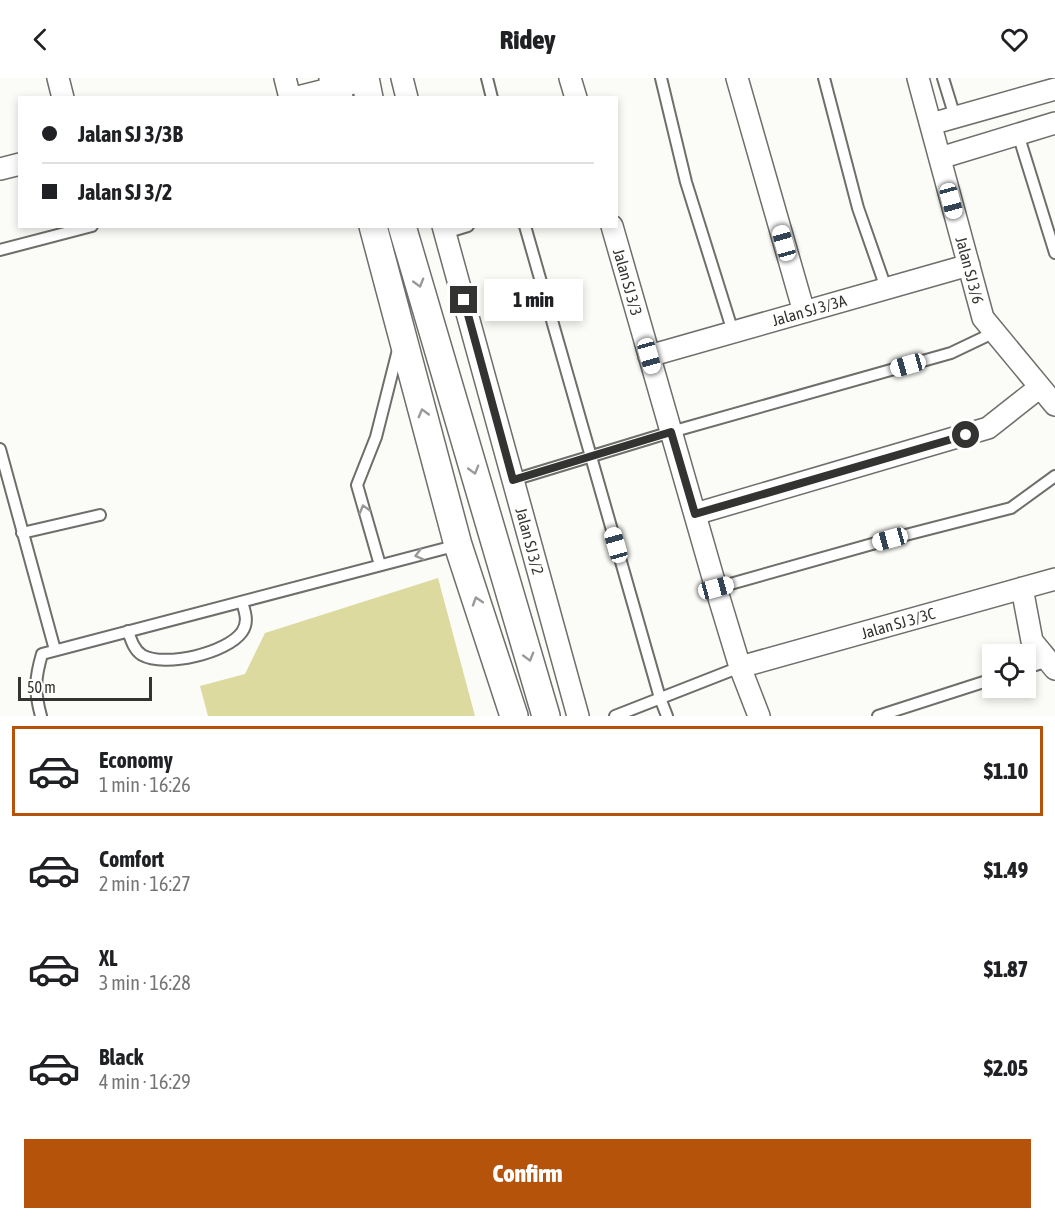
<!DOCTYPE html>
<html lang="en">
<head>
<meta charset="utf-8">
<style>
	:root { --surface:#fff; --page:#f6f6f6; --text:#202124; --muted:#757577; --line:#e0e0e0; --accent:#b45309 }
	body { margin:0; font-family:"Asap Condensed",sans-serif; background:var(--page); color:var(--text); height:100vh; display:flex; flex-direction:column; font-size:22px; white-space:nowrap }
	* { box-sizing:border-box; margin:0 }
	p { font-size:20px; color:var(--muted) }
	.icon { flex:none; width:33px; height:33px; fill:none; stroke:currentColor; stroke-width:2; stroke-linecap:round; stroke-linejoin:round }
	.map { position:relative; height:638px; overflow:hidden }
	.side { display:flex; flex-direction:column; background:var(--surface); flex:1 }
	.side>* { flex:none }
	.top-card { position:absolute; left:18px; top:18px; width:600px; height:132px; border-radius:0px; box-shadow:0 3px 9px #0003; display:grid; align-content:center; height:132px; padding:0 24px; background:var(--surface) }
	.buttons { position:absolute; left:982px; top:566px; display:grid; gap:12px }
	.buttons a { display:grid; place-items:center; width:54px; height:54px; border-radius:0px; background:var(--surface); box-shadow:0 3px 9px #0003; font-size:30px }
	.scale { position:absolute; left:18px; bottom:15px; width:134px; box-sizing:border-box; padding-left:6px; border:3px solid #333331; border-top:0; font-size:16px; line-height:21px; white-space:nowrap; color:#333331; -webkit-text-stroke:4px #fffffe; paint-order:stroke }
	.end { position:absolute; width:27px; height:27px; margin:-14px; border:8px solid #333331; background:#fff; box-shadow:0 0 0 3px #fff }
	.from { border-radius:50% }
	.bubble { position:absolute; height:42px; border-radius:0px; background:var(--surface); box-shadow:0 3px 9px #0003; font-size:20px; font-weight:800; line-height:42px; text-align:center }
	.car { position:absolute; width:18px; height:36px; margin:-18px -9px; border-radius:8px; box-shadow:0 0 4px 2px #0007; background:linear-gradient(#fff 24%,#345 0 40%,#fff 0 76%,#345 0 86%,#fff 0) }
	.top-card b { display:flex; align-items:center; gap:21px; height:57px; font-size:22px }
	.top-card b+b { border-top:2px solid var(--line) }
	.top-card i { width:15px; height:15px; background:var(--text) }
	ul { padding:10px 0 0; list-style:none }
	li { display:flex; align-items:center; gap:18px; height:90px; margin:0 12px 9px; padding:0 12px; border:3px solid transparent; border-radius:0px }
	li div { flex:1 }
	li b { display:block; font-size:22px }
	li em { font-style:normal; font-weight:800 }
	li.active { border-color:var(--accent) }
	li>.icon { width:54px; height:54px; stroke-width:1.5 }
	.cta { display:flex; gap:12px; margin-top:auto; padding:12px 24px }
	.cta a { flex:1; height:69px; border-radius:0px; background:var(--accent); color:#fff; font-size:24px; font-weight:800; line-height:69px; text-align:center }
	header { display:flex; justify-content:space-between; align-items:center; height:78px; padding:0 24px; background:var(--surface); font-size:27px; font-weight:800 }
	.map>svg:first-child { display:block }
</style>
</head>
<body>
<header><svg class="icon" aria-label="back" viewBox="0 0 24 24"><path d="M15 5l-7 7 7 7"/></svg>Ridey<svg class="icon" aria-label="heart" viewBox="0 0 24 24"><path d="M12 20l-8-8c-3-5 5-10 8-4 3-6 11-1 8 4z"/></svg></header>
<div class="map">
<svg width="1055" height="638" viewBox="0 0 1055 638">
	<rect width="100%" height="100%" fill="#fbfbf7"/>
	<path fill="#dcda9f" d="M438,500l37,138h-267l-8,-30 45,-12 20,-41z"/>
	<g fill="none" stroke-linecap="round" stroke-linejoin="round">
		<defs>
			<path id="service" d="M487,0l5,20
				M661,0l25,104 47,150
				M824,0l34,130 28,80
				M943,0l12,39
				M1018,56l37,119
				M525,148l135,472 7,18
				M445,155l23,-7
				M0,172l92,-24
				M0,371l55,201
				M513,402l158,-48 280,-79 44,-21
				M22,455l78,-18
				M380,487l-23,-80 19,-48 22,-87
				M716,510l174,-49 121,-31 44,-32
				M128,553c3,9 6,19 14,24 23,13 85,-2 100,-23 7,-10 3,-20 0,-30
				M1026,590l22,-7
				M41,638c-7,-25 -6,-38 1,-62l416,-109
				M615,638l125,-49
				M878,638l115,-37"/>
			<path id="minor" d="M58,0l5,20
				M285,0l5,20
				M402,0l5,20
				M570,0l6,20
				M737,0l67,234
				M918,0l65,240 72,87
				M294,20l71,-18
				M931,46l124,-35
				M940,80l115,-35
				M0,91l20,-5
				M443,148l135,490
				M612,148l104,362 24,79 19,49
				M649,278l320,-91
				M695,436l293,-86 52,-41
				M1022,510l10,53 23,28
				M740,589l315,-88"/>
			<path id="tertiary" d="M333,0l6,20
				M365,0l4,20
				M373,148l85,319 56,171
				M402,148l144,490"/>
		</defs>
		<use href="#service" stroke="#6e6e6b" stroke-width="14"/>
		<use href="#minor" stroke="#6e6e6b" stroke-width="24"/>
		<use href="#tertiary" stroke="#6e6e6b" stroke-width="30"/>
		<use href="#service" stroke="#fff" stroke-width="10"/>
		<use href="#minor" stroke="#fff" stroke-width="21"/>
		<use href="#tertiary" stroke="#fff" stroke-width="27"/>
	</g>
	<defs><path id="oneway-chevron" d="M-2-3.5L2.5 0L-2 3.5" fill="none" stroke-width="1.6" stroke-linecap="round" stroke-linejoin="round" transform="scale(1.5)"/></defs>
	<g stroke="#999998">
		<use href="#oneway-chevron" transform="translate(419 205) rotate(74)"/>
		<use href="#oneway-chevron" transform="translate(423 335) rotate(-105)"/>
		<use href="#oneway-chevron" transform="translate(474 392) rotate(74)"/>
		<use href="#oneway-chevron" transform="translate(364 431) rotate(-106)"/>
		<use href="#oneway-chevron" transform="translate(419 477) rotate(165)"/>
		<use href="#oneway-chevron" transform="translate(477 523) rotate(-108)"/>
		<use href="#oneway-chevron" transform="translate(529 579) rotate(74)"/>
	</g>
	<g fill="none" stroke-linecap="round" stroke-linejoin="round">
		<path stroke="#333331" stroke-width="8" d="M464,222l49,180 158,-48 24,82 271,-79"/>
	</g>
	<g text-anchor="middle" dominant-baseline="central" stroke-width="5" stroke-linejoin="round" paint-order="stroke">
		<g font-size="16" fill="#333331" stroke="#fffffe">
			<text transform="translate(970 192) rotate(75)">Jalan SJ 3/6</text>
			<text transform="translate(628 204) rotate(74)">Jalan SJ 3/3</text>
			<text transform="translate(809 232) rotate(-16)">Jalan SJ 3/3A</text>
			<text transform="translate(530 463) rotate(75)">Jalan SJ 3/2</text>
			<text transform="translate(898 545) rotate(-16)">Jalan SJ 3/3C</text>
		</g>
	</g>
</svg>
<div class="buttons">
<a><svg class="icon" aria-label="locate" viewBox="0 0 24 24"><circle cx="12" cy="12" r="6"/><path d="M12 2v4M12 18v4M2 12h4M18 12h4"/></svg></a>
</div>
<div class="scale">50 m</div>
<i class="end from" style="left:966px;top:357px"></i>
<i class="end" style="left:464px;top:222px"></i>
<div class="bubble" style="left:484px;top:201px;width:99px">1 min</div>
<i class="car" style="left:951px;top:123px;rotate:165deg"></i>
<i class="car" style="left:784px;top:165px;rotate:344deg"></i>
<i class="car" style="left:649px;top:278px;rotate:164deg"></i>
<i class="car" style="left:908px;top:287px;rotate:254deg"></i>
<i class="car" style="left:890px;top:461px;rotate:255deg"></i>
<i class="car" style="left:616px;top:467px;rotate:344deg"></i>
<i class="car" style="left:716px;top:510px;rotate:75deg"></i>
<div class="top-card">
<b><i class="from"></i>Jalan SJ 3/3B</b>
<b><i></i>Jalan SJ 3/2</b>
</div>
</div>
<section class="side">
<ul>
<li class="active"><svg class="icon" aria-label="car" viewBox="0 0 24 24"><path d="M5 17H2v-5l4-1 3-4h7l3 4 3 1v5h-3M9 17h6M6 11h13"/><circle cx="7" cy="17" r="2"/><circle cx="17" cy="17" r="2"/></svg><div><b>Economy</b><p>1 min · 16:26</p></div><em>$1.10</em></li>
<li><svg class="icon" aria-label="car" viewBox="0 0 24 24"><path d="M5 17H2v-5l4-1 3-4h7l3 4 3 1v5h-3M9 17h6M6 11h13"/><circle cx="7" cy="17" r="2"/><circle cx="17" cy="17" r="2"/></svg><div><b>Comfort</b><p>2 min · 16:27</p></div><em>$1.49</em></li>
<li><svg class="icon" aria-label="car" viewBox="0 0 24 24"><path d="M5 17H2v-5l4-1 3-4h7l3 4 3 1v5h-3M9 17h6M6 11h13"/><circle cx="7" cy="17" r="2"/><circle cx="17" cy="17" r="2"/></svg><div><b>XL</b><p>3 min · 16:28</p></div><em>$1.87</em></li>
<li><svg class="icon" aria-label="car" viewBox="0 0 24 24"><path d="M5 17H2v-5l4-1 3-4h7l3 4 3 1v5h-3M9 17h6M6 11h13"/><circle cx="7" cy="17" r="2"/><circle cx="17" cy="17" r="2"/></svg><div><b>Black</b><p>4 min · 16:29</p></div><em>$2.05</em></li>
</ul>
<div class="cta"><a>Confirm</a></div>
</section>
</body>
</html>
